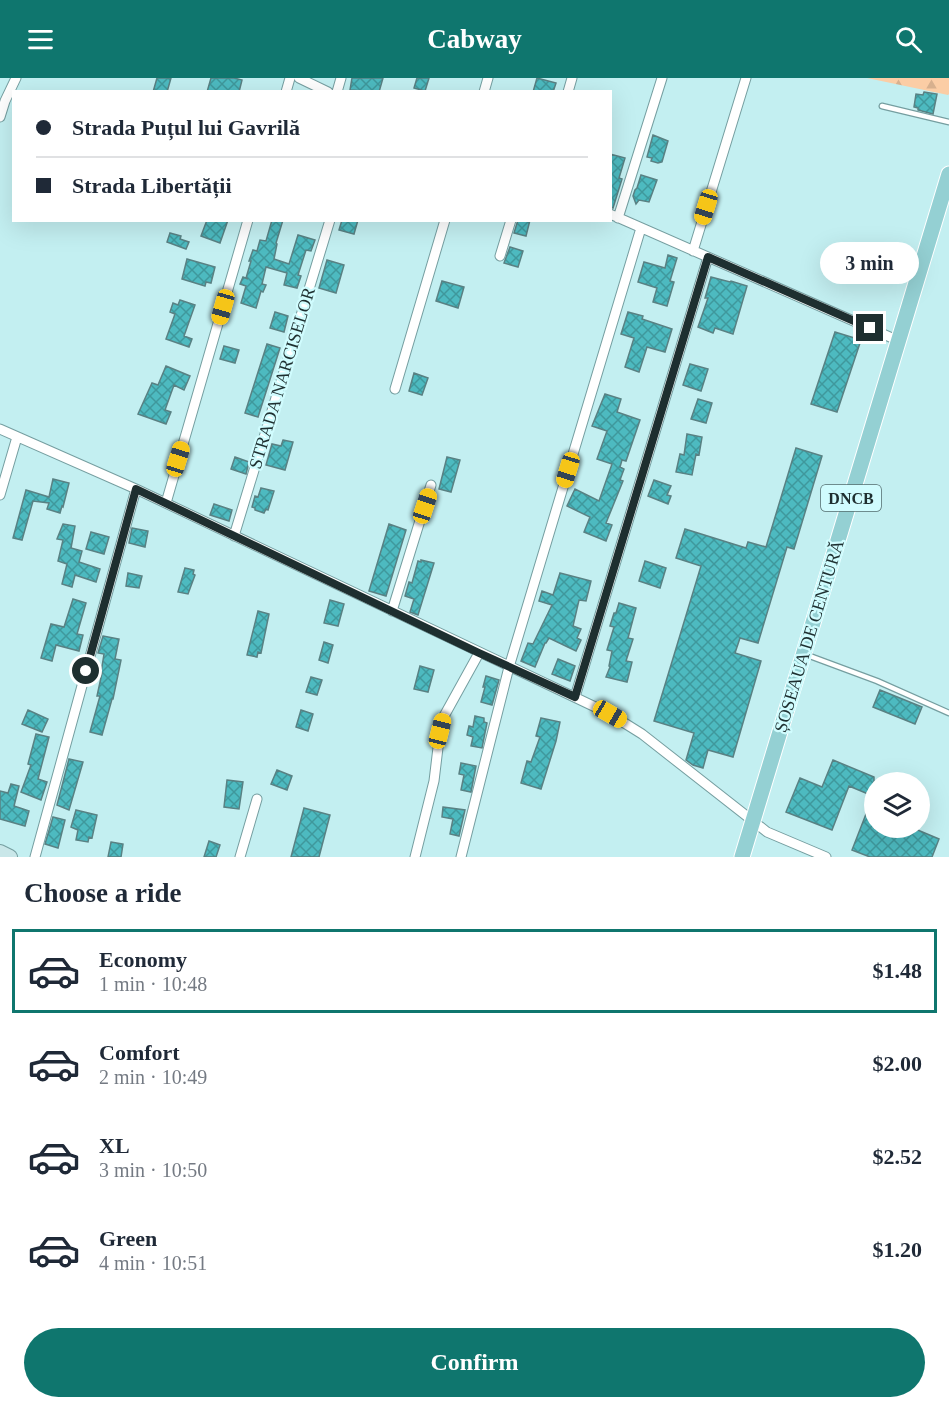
<!DOCTYPE html>
<html lang="en">
<head>
<meta charset="utf-8">
<style>
	:root { --surface:#fff; --page:#f2f2f3; --text:#1f2937; --muted:#747a83; --line:#e0e1e3; --accent:#0f766e }
	body { margin:0; font-family:Georgia,serif; background:var(--page); color:var(--text); height:100vh; display:flex; flex-direction:column; font-size:22px; white-space:nowrap }
	* { box-sizing:border-box; margin:0 }
	p { font-size:20px; color:var(--muted) }
	.icon { flex:none; width:33px; height:33px; fill:none; stroke:currentColor; stroke-width:2; stroke-linecap:round; stroke-linejoin:round }
	.map { position:relative; height:779px; overflow:hidden }
	.panel { display:flex; flex-direction:column; background:var(--surface); flex:1 }
	.panel>* { flex:none }
	.top-card { position:absolute; left:12px; top:12px; width:600px; height:132px; border-radius:0px; box-shadow:0 6px 24px #0002; display:grid; align-content:center; height:132px; padding:0 24px; background:var(--surface) }
	.buttons { position:absolute; left:864px; top:694px; display:grid; gap:12px }
	.buttons a { display:grid; place-items:center; width:66px; height:66px; border-radius:50%; background:var(--surface); box-shadow:0 6px 24px #0002; font-size:30px }
	.end { position:absolute; width:27px; height:27px; margin:-14px; border:8px solid #1e2f30; background:#fff; box-shadow:0 0 0 3px #fff }
	.from { border-radius:50% }
	.bubble { position:absolute; height:42px; border-radius:21px; background:var(--surface); box-shadow:0 6px 24px #0002; font-size:20px; font-weight:700; line-height:42px; text-align:center }
	.car { position:absolute; width:18px; height:36px; margin:-18px -9px; border-radius:8px; box-shadow:0 0 4px 2px #0007; background:linear-gradient(#f5c518 24%,#345 0 40%,#f5c518 0 76%,#345 0 86%,#f5c518 0) }
	.top-card b { display:flex; align-items:center; gap:21px; height:57px; font-size:22px }
	.top-card b+b { border-top:2px solid var(--line) }
	.top-card i { width:15px; height:15px; background:var(--text) }
	ul { padding:0; list-style:none }
	li { display:flex; align-items:center; gap:18px; height:84px; margin:0 12px 9px; padding:0 12px; border:3px solid transparent; border-radius:0px }
	li div { flex:1 }
	li b { display:block; font-size:22px }
	li em { font-style:normal; font-weight:700 }
	li.current { border-color:var(--accent) }
	li>.icon { width:54px; height:54px; stroke-width:1.5 }
	h2 { padding:0 24px; font-size:27px; line-height:72px }
	.button { display:flex; gap:12px; margin-top:auto; padding:12px 24px }
	.button a { flex:1; height:69px; border-radius:36px; background:var(--accent); color:#fff; font-size:24px; font-weight:700; line-height:69px; text-align:center }
	header { display:flex; justify-content:space-between; align-items:center; height:78px; padding:0 24px; background:var(--accent); color:#fff; font-size:27px; font-weight:700 }
	.map>svg:first-child { display:block }
</style>
</head>
<body>
<header><svg class="icon" aria-label="menu" viewBox="0 0 24 24"><path d="M4 6h16M4 12h16M4 18h16"/></svg>Cabway<svg class="icon" aria-label="search" viewBox="0 0 24 24"><circle cx="10" cy="10" r="6"/><path d="M15 15l6 6"/></svg></header>
<div class="map">
<svg width="949" height="779" viewBox="0 0 949 779">
	<defs>
		<pattern id="forest-firs" width="22" height="20" patternUnits="userSpaceOnUse" patternTransform="scale(1.5)"><rect width="22" height="20" fill="#fbcda5"/><path d="M5 1l3.5 6h-7zM16 11l3.5 6h-7z" fill="#d7b08e"/></pattern>
		<pattern id="building-cross-hatch" width="8" height="8" patternUnits="userSpaceOnUse" patternTransform="scale(1.5)"><rect width="8" height="8" fill="#4dbac0"/><path d="M0 0l8 8M0 8l8-8" fill="none" stroke="#3f989c"/></pattern>
	</defs>
	<rect width="100%" height="100%" fill="#c3eff1"/>
	<path fill="url(#forest-firs)" d="M867,0h82v16l-1,1z"/>
	<path fill="url(#building-cross-hatch)" stroke="#598183" stroke-width="1.5" d="M157,0h14l-4,14h-14z
		M211,0h23l8,2 -3,12h-32z
		M352,0h31l-4,14 -29,-2z
		M417,0h12l-4,13 -11,-3z
		M537,0l19,5 -3,9h-20z
		M924,14l13,2 -4,20 -15,-4v-2l-4,-1 2,-13 7,1z
		M653,57l15,6 -6,21 -4,1 -7,-2 1,-3 -5,-1z
		M610,76l15,4 -6,20 3,1 -9,29 -3,-1z
		M641,97l16,5 -8,22 -10,-2 -3,4 -3,-8 2,-6 2,-2z
		M207,142h21l-8,23 -19,-7z
		M272,142h11l-7,23 1,1 -3,15 15,5 9,-29 17,5 -4,11 -5,-1 -8,25 3,1 -4,12 -13,-3 3,-12 -21,-6 -4,17 4,1 -3,7 -2,-1 -5,17 -15,-5 5,-17 -6,-2 3,-7 5,2 -2,-1 5,-17h-2l4,-11 4,1 3,-11 6,1z
		M342,142h16l-4,14 -15,-4z
		M518,142h12l-4,16 -12,-3z
		M170,155l11,3 -1,3 9,3 -3,7 -19,-7z
		M510,169l13,4 -5,16 -14,-4z
		M668,177l9,3 -7,23 4,1 -7,24 -14,-4 4,-14 -19,-6 6,-20 21,6z
		M187,181l28,8 -4,16 -5,-1 -1,4 -23,-7z
		M327,182l17,5 -8,28 -17,-5z
		M711,199l19,5 1,-1 16,5 -14,48 -18,-6 -2,5 -15,-6 10,-29h-3z
		M442,203l22,6 -6,21 -22,-7z
		M180,222l15,5 -11,31 8,3 -3,8 -23,-8 9,-25 -5,-2 3,-9 5,2z
		M275,234l13,4 -4,16 -14,-4z
		M628,234l15,4 -1,3 30,10 -7,23 -18,-5 -8,25 -14,-5 9,-29 -13,-4z
		M835,254l26,8 -24,72 -26,-8z
		M267,266l13,4 -22,69 -13,-4z
		M224,268l15,4 -4,13 -15,-4z
		M690,286l18,5 -7,22 -18,-6z
		M166,288l24,10 -6,14 -10,-5 -9,25 6,2 -5,12 -28,-10 14,-31 6,2z
		M414,295l14,5 -6,17 -13,-4z
		M605,316l16,5 -4,13 23,8 -14,41 -4,-1 -2,7 4,2 -4,11 3,1 -17,42 6,2 -6,16 -22,-9 6,-15 -23,-11 8,-17 24,12 13,-37 -15,-5 10,-28 -15,-5z
		M698,321l14,4 -6,20 -15,-4z
		M687,356l15,3 -3,18 -3,-1 -4,21 -16,-3 4,-18 4,1z
		M283,362l10,2 -8,28 -19,-5 6,-21 9,2z
		M796,370l26,8 -28,93 -7,-2 -29,96 -18,-5 -5,15 26,8 -28,96 -25,-7 -5,18 -10,-3 -7,-5 8,-27 -40,-12 47,-155 -25,-8 9,-29 61,19 2,-6 18,5z
		M235,379l14,5 -3,12 -15,-5z
		M447,379l13,3 -9,32 -12,-3z
		M53,401l16,4 -6,24 -1,-1 -2,7 -13,-4 2,-6 -16,-2 -11,39 -9,-2 13,-48 23,7z
		M654,402l17,6 -4,9 4,1 -3,8 -20,-8z
		M261,410l13,3 -6,19 -2,-1 -2,4 -9,-3v-2l-3,-1 3,-11 3,1z
		M214,426l18,6 -3,11 -19,-6z
		M63,446l12,2 -4,22 11,3 -3,11 21,7 -4,13 -21,-7 -3,12 -10,-3 5,-20 -9,-3 5,-21 -6,-1z
		M389,446l17,6 -20,66 -17,-5z
		M132,450l16,3 -3,16 -16,-4z
		M91,454l18,5 -5,17 -18,-5z
		M421,482l13,3 -16,52 -8,-3 4,-13 -9,-3 4,-14 3,1 6,-22 3,1z
		M645,483l21,7 -6,20 -21,-7z
		M185,490l9,2 -1,4 2,1 -7,19 -10,-2z
		M128,495l14,3 -3,12 -13,-2z
		M560,495l31,8 -5,20 -7,-1 -6,26 8,3 -4,9 4,2 -5,11 -27,-13 -3,5h-1l-10,24 -14,-6 7,-18 5,1 19,-39 -13,-4 3,-10 11,4z
		M73,521l13,4 -9,31 6,1 -4,16 -23,-6 -4,16 -11,-3 10,-34 13,3z
		M330,522l14,4 -6,22 -14,-3z
		M619,525l17,5 -8,30 5,1 -7,22 6,1 -5,20 -21,-5 4,-10 -1,-1 3,-15 -5,-1 7,-23 -4,-1 4,-13h2z
		M258,533l11,3 -8,39 -3,-1 -1,5 -10,-2z
		M103,558l16,3 -4,20 6,1 -8,39h-1l-10,36 -12,-3 10,-36h-3l5,-23h-1l3,-19 -6,-1z
		M324,564l9,3 -5,18 -9,-3z
		M558,581l17,7 -5,15 -18,-7z
		M420,588l14,4 -6,22 -14,-3z
		M486,598l13,4 -7,25 -11,-3 4,-15h-2z
		M311,599l11,3 -5,15 -11,-3z
		M880,612l42,17 -7,17 -42,-17z
		M28,632l20,9 -6,13 -20,-8z
		M301,632l12,4 -5,17 -12,-4z
		M475,638l9,2v4l3,1 -5,25 -11,-2 2,-9 -6,-2 2,-9 4,1z
		M541,640l19,4 -4,19 -15,48 -20,-6 6,-22 4,1 9,-25 -4,-1z
		M36,656l13,3 -11,42 9,3 -6,18 -20,-8 10,-27 -3,-1z
		M69,681l14,3 -14,48 -12,-5z
		M833,682l41,17v51h39l26,11 -7,18h-62l-18,-7 21,-54 -24,-10 -17,44 -46,-18 14,-34 22,9z
		M461,685l15,3 -5,26 -10,-2 3,-15 -5,-1z
		M277,692l15,6 -5,14 -16,-6z
		M227,702l16,2 -4,27 -15,-2z
		M11,706l8,2 -5,20 15,5 -4,15 -25,-7v-28l8,2z
		M443,729l22,3 -6,26 -9,-2 3,-15 -11,-2z
		M304,730l26,7 -11,42h-28z
		M76,732l21,5 -5,23 -3,-1 -1,5 -12,-2 2,-10 -7,-3z
		M53,739l12,3 -7,28 -13,-4z
		M209,763l11,4 -4,12h-12z
		M111,764l12,2 -2,13h-13z"/>
	<g fill="none" stroke-linecap="round" stroke-linejoin="round">
		<defs>
			<path id="service" d="M882,28l67,16
				M807,577l70,26 72,32"/>
			<path id="minor" d="M299,0l29,14
				M286,14l4,-14
				M337,14l4,-14
				M484,14l4,-14
				M568,14l4,-14
				M0,39l5,-16 11,-23
				M610,136l289,127
				M618,140l44,-140
				M693,173l53,-173
				M500,178l11,-36
				M395,311l50,-169
				M0,351l136,60 474,225 32,20 125,98 59,25
				M0,417l17,-58
				M166,425l82,-283
				M234,458l96,-316
				M392,533l39,-126
				M575,619l133,-440
				M35,779l101,-368
				M240,779l17,-58
				M415,779l19,-76 6,-50 3,-13 36,-65
				M461,779l48,-190 132,-439"/>
			<path id="secondary" d="M0,774l10,5"/>
			<path id="primary" d="M742,779l207,-683"/>
		</defs>
		<use href="#service" stroke="#759ea0" stroke-width="7"/>
		<use href="#minor" stroke="#759ea0" stroke-width="11"/>
		<use href="#secondary" stroke="#759ea0" stroke-width="16"/>
		<use href="#primary" stroke="#fff" stroke-width="17"/>
		<use href="#service" stroke="#fff" stroke-width="4.5"/>
		<use href="#minor" stroke="#fff" stroke-width="9"/>
		<use href="#secondary" stroke="#c9e7e9" stroke-width="14"/>
		<use href="#primary" stroke="#94d0d3" stroke-width="15"/>
	</g>
	<g fill="none" stroke-linecap="round" stroke-linejoin="round">
		<path stroke="#1e2f30" stroke-width="8" d="M86,593l50,-182 343,164 96,44 133,-440 162,71"/>
	</g>
	<g text-anchor="middle" dominant-baseline="central" stroke-width="4.5" stroke-linejoin="round" paint-order="stroke">
		<rect fill="#d0fcfe" stroke="#536c6e" stroke-width="1.5" x="821" y="407" width="60" height="26" rx="4.5"/>
		<g font-size="16" font-weight="bold" fill="#1e2f30">
			<text x="851" y="420">DNCB</text>
		</g>
		<g font-size="18" fill="#1e2f30" stroke="#d0fcfe">
			<text transform="translate(282 300) rotate(-73)">STRADA NARCISELOR</text>
			<text transform="translate(809 558) rotate(-73)">ȘOSEAUA DE CENTURĂ</text>
		</g>
	</g>
</svg>
<div class="buttons">
<a><svg class="icon" aria-label="layers" viewBox="0 0 24 24"><path d="M12 4l9 5-9 5-9-5zM3 14l9 5 9-5"/></svg></a>
</div>
<i class="end from" style="left:86px;top:593px"></i>
<i class="end" style="left:870px;top:250px"></i>
<div class="bubble" style="left:820px;top:164px;width:99px">3 min</div>
<i class="car" style="left:706px;top:129px;rotate:197deg"></i>
<i class="car" style="left:223px;top:229px;rotate:196deg"></i>
<i class="car" style="left:178px;top:381px;rotate:17deg"></i>
<i class="car" style="left:568px;top:392px;rotate:197deg"></i>
<i class="car" style="left:425px;top:428px;rotate:18deg"></i>
<i class="car" style="left:610px;top:636px;rotate:120deg"></i>
<i class="car" style="left:440px;top:653px;rotate:14deg"></i>
<div class="top-card">
<b><i class="from"></i>Strada Puțul lui Gavrilă</b>
<b><i></i>Strada Libertății</b>
</div>
</div>
<section class="panel">
<h2>Choose a ride</h2>
<ul>
<li class="current"><svg class="icon" aria-label="car" viewBox="0 0 24 24"><path d="M5 17H2v-5l4-1 3-4h7l3 4 3 1v5h-3M9 17h6M6 11h13"/><circle cx="7" cy="17" r="2"/><circle cx="17" cy="17" r="2"/></svg><div><b>Economy</b><p>1 min · 10:48</p></div><em>$1.48</em></li>
<li><svg class="icon" aria-label="car" viewBox="0 0 24 24"><path d="M5 17H2v-5l4-1 3-4h7l3 4 3 1v5h-3M9 17h6M6 11h13"/><circle cx="7" cy="17" r="2"/><circle cx="17" cy="17" r="2"/></svg><div><b>Comfort</b><p>2 min · 10:49</p></div><em>$2.00</em></li>
<li><svg class="icon" aria-label="car" viewBox="0 0 24 24"><path d="M5 17H2v-5l4-1 3-4h7l3 4 3 1v5h-3M9 17h6M6 11h13"/><circle cx="7" cy="17" r="2"/><circle cx="17" cy="17" r="2"/></svg><div><b>XL</b><p>3 min · 10:50</p></div><em>$2.52</em></li>
<li><svg class="icon" aria-label="car" viewBox="0 0 24 24"><path d="M5 17H2v-5l4-1 3-4h7l3 4 3 1v5h-3M9 17h6M6 11h13"/><circle cx="7" cy="17" r="2"/><circle cx="17" cy="17" r="2"/></svg><div><b>Green</b><p>4 min · 10:51</p></div><em>$1.20</em></li>
</ul>
<div class="button"><a>Confirm</a></div>
</section>
</body>
</html>
